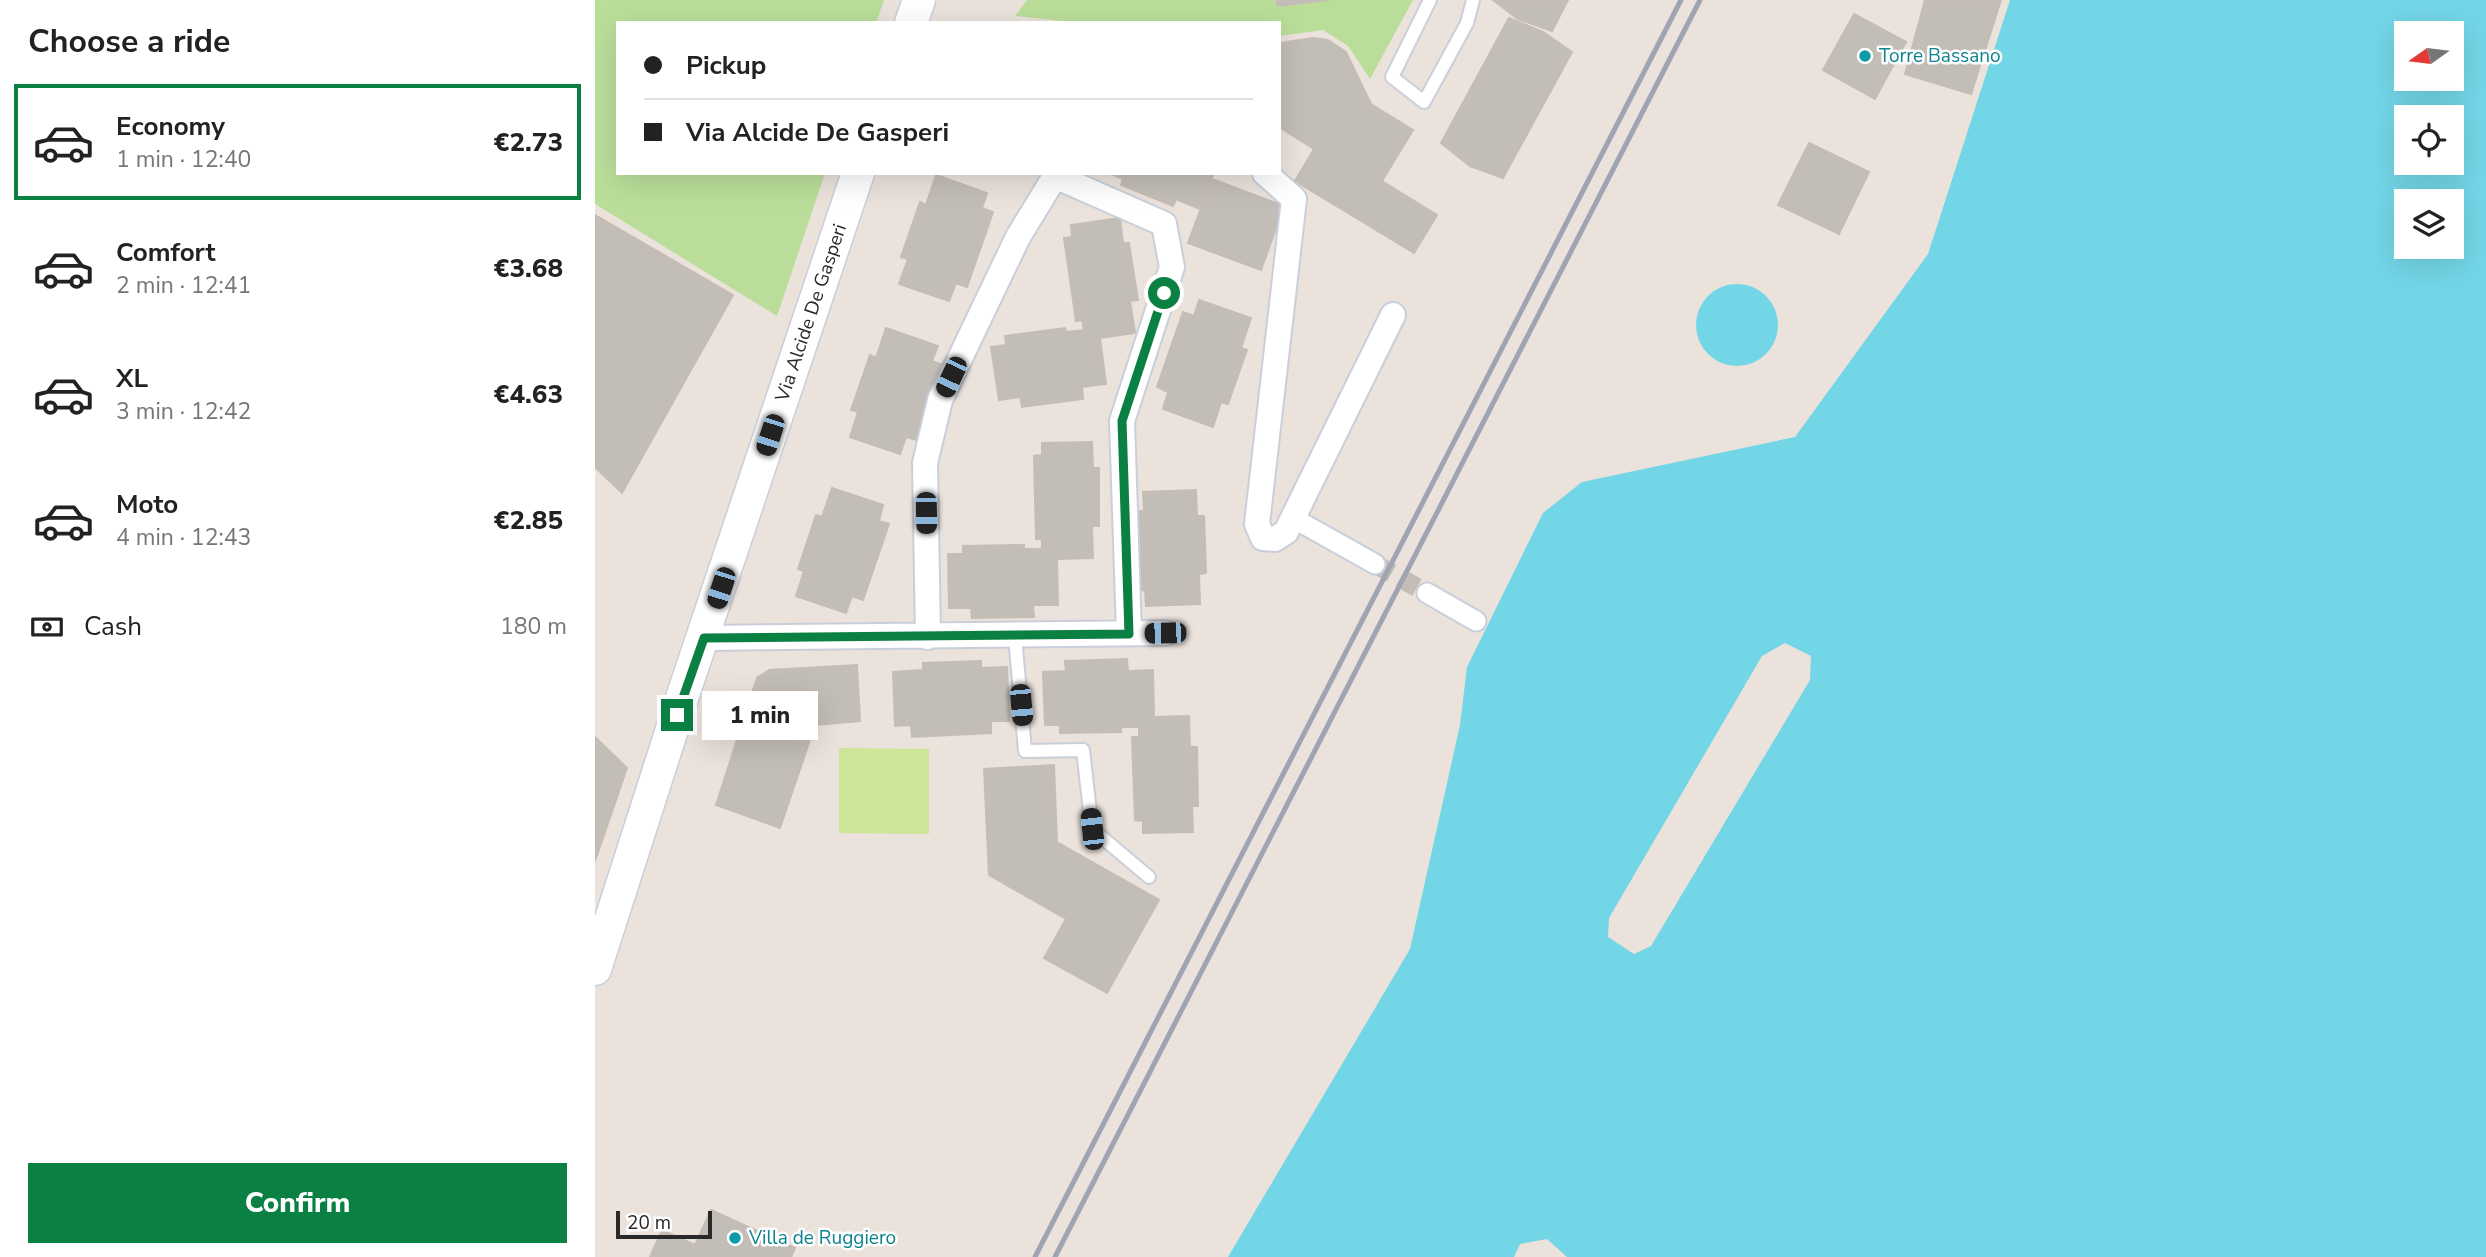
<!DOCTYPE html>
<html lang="en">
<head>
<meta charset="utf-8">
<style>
	:root { --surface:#fff; --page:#f2f2f2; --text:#222; --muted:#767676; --line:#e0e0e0; --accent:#0b8043 }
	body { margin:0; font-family:"Nunito Sans",sans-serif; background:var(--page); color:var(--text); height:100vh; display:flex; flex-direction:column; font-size:26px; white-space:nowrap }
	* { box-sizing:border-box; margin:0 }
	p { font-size:23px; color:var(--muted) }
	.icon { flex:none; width:38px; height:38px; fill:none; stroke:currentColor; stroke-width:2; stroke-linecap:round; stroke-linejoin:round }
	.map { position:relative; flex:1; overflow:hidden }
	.sheet { display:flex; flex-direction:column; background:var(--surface); width:595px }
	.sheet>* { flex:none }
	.top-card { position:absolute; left:21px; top:21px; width:665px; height:154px; border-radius:0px; box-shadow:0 7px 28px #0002; display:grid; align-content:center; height:154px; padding:0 28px; background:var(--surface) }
	.needle { width:46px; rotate:256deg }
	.tools { position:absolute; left:1799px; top:21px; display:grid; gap:14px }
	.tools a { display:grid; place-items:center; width:70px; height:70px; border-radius:0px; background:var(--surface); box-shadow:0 7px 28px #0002; font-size:35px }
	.scale { position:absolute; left:21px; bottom:18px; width:96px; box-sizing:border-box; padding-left:7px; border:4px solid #292929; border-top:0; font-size:19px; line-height:24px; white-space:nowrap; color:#292929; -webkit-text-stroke:5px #fff; paint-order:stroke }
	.end { position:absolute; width:32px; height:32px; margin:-16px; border:9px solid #0b8043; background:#fff; box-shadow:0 0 0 4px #fff }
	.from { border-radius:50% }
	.bubble { position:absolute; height:49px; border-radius:0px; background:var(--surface); box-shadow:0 7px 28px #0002; font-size:23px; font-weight:800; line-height:49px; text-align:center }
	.car { position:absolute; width:21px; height:42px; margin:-21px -10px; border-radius:9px; box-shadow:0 0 5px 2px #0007; background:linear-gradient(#222 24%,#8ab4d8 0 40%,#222 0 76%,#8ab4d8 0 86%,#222 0) }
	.top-card b { display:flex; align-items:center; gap:24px; height:66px; font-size:26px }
	.top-card b+b { border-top:2px solid var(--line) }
	.top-card i { width:18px; height:18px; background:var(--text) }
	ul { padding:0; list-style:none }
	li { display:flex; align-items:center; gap:21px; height:116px; margin:0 14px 10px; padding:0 14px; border:4px solid transparent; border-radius:0px }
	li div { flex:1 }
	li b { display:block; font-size:26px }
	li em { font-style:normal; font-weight:800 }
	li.current { border-color:var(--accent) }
	li>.icon { width:63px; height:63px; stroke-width:1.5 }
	h2 { padding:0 28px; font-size:32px; line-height:84px }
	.pay { display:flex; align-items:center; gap:18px; height:77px; padding:0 28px; font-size:26px }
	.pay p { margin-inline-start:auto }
	.primary-button { display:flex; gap:14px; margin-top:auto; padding:14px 28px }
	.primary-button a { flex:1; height:80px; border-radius:0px; background:var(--accent); color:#fff; font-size:28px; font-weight:800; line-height:80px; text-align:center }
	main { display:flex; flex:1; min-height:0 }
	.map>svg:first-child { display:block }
</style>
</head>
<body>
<main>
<section class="sheet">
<h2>Choose a ride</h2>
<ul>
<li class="current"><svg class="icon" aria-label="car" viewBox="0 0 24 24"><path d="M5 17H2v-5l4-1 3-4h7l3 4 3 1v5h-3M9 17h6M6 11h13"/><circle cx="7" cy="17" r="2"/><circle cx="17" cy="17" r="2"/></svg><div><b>Economy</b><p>1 min · 12:40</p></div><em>€2.73</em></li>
<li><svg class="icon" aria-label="car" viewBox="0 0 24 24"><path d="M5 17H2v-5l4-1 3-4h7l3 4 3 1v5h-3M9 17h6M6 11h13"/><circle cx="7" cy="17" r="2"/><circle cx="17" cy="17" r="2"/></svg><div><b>Comfort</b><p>2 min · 12:41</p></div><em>€3.68</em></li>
<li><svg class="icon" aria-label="car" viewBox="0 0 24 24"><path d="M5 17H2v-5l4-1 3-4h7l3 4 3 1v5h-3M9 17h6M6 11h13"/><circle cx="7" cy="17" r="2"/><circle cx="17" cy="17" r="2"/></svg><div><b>XL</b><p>3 min · 12:42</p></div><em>€4.63</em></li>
<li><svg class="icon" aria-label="car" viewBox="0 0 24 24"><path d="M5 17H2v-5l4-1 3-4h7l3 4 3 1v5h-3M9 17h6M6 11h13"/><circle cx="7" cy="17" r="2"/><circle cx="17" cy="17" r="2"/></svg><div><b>Moto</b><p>4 min · 12:43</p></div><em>€2.85</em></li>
</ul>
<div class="pay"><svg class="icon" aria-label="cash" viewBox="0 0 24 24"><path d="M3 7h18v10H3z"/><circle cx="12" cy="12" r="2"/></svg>Cash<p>180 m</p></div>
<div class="primary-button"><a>Confirm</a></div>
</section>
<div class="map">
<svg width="1891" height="1257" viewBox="0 0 1891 1257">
	<rect width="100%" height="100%" fill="#eae2db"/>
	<path fill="#bade9a" d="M0,0h289l-8,23h-258v150h207l-48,143 -182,-112z
		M432,0h248l3,6 50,-6h85l-43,79 -22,-33 -25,-16 -44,6v-13h-199l-65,-7z"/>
	<path fill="#cde596" d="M244,748l90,1v85l-90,-1z"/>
	<path fill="#73d6e7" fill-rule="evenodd" d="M1415,0h476v1257h-1258l182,-308 50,-224 7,-58 76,-154 39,-31 213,-45 133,-183zM1811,33h46v46h-46zM1811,117h46v46h-46zM1811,201h46v46h-46z
		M1101 325a41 41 0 1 1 82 0a41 41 0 1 1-82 0Z"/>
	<path fill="#eae2db" d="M1190,643l26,13 -1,24 -159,266 -17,8 -26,-17 1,-19 153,-262z
		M952,1239l20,18h-53l6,-13z"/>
	<path fill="#c3bdb7" stroke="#c5bdb5" stroke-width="2" d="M681,0h52l-50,6z
		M898,0h75l-16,31 -34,-12z
		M1330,0h76l-30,94 -66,-20z
		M1259,14l52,28 -31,57 -52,-29z
		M914,18l34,14 29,20 -69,126 -33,-12 -29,-23z
		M718,38l15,2 18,12 25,52 42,26 -31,51 55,34 -23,38 -119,-72 19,-32 -35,-22v-84z
		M1214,143l60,29 -30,62 -61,-29z
		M514,173h105l-14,36 -24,-10 -3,7 -52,-21 2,-6z
		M341,175l51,18 -5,15 11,4 -26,75 -11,-4 -7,18 -50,-17 9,-25 -7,-2 19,-55 6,3z
		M617,179l72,27 -23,64 -73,-27z
		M0,215l138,80 -111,198 -27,-26z
		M525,218l3,25h6l9,57 -8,1 5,32 -35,5 6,46 -24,3 1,12 -61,8 -2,-10 -21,3 -8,-53 15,-2 -1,-9 60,-8 1,4 18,-2 -2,-10 -6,1 -12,-83 8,-1 -1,-12z
		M604,300l52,18 -10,30 6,2 -19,54 -7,-2 -8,25 -50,-18 5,-17 -11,-5 26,-75 11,4z
		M291,328l52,18 -6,15 11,4 -26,75 -11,-3 -6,17 -50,-17 8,-25 -7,-2 19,-55 6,3z
		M497,442l1,26h6v58h-7l1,32 -36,1 1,46h-25l1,12 -62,1 -1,-10h-22l-1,-54h15v-8l61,-1v4h18v-10h-6l-2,-83 8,-1v-12z
		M237,488l51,17 -4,16 10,3 -26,76 -11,-4 -6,17 -50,-17 8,-25 -6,-2 18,-54 6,2z
		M601,490l1,26h7l2,57 -7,1 1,30 -54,2 -1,-16 -11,1 -3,-80h13l-1,-19z
		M532,659l1,12 25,-1 1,47 35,-1 1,31h7l1,59h-6l1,26 -50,1v-12l-8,-1 -3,-83h7v-10h-18v5l-61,1v-8h-15l-2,-53 23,-1 -1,-10z
		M386,661v7l26,-1 2,54h-18v12l-79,4 -1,-12 -16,1 -2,-54 30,-2v-7z
		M262,665l3,56 -45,4 -35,103 -64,-23 41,-127 12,-8z
		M0,737l32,31 -32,93z
		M459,765l3,77 102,58 -52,93 -63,-35 22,-39 -77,-44 -5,-106z
		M116,1210l84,38 -4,9h-141l12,-27 33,15z"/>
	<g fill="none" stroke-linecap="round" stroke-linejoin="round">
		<path stroke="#c3bdb7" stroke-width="19" stroke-dasharray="19 10" stroke-linecap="butt" d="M780,564l52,29"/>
		<defs>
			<path id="service" d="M835,0l-38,77 32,25 43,-79 6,-23
				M420,636l10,115 58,-1 9,79 57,48"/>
			<path id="pedestrian" d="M698,518l82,46
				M832,593l49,28"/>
			<path id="minor" d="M670,173l29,26 -37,325 6,14 12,1 11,-7 107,-217
				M460,176l109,48 8,43 -50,154 7,212
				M333,637l-3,-174 15,-63 78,-163 39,-64
				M109,638l461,-5"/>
			<g id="tertiary">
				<path d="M316,23l8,-23"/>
				<path id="s1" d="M0,969l90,-280 173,-516"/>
			</g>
		</defs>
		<use href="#service" stroke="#c9cfda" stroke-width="16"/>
		<use href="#pedestrian" stroke="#c9cfda" stroke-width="23"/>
		<use href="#minor" stroke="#c9cfda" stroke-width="28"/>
		<use href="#tertiary" stroke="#c9cfda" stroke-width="35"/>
		<use href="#service" stroke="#fff" stroke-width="12"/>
		<use href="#pedestrian" stroke="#fff" stroke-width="19"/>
		<use href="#minor" stroke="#fff" stroke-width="24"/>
		<use href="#tertiary" stroke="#fff" stroke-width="32"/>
		<path stroke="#9ea4b2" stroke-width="5" d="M440,1257l646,-1257
			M460,1257l645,-1257"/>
	</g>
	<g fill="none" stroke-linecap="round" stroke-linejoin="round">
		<path stroke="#0b8043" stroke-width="9" d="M82,715l27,-77 425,-4 -7,-213 42,-128"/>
	</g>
	<g fill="#0f9aa8" stroke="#fff" stroke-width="2.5">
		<circle cx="1270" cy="56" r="7"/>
		<circle cx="140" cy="1238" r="7"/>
	</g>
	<g text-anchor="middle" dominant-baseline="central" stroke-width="5" stroke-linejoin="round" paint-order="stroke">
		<g font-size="19" fill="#0d838f" stroke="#fff" text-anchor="start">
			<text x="1284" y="56">Torre Bassano</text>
			<text x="154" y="1238">Villa de Ruggiero</text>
		</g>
		<g font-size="19" fill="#292929" stroke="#fff">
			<text stroke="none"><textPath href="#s1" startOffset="691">Via Alcide De Gasperi</textPath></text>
		</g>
	</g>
</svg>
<div class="tools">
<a><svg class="needle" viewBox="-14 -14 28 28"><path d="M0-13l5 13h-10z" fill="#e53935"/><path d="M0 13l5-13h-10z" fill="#767676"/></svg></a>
<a><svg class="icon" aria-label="locate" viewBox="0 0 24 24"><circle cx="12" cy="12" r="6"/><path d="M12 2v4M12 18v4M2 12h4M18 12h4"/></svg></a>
<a><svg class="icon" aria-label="layers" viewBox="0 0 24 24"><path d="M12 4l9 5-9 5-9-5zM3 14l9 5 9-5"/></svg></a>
</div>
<div class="scale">20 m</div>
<i class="end from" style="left:569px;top:293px"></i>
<i class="end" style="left:82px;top:715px"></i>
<div class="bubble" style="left:107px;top:691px;width:116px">1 min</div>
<i class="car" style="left:356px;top:377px;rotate:205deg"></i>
<i class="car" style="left:175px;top:435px;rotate:198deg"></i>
<i class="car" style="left:331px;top:513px;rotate:179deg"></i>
<i class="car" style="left:126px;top:588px;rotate:198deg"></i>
<i class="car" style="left:570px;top:633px;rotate:269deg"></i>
<i class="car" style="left:426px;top:705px;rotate:175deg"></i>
<i class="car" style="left:497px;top:829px;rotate:354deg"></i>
<div class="top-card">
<b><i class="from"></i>Pickup</b>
<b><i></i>Via Alcide De Gasperi</b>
</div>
</div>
</main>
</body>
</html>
